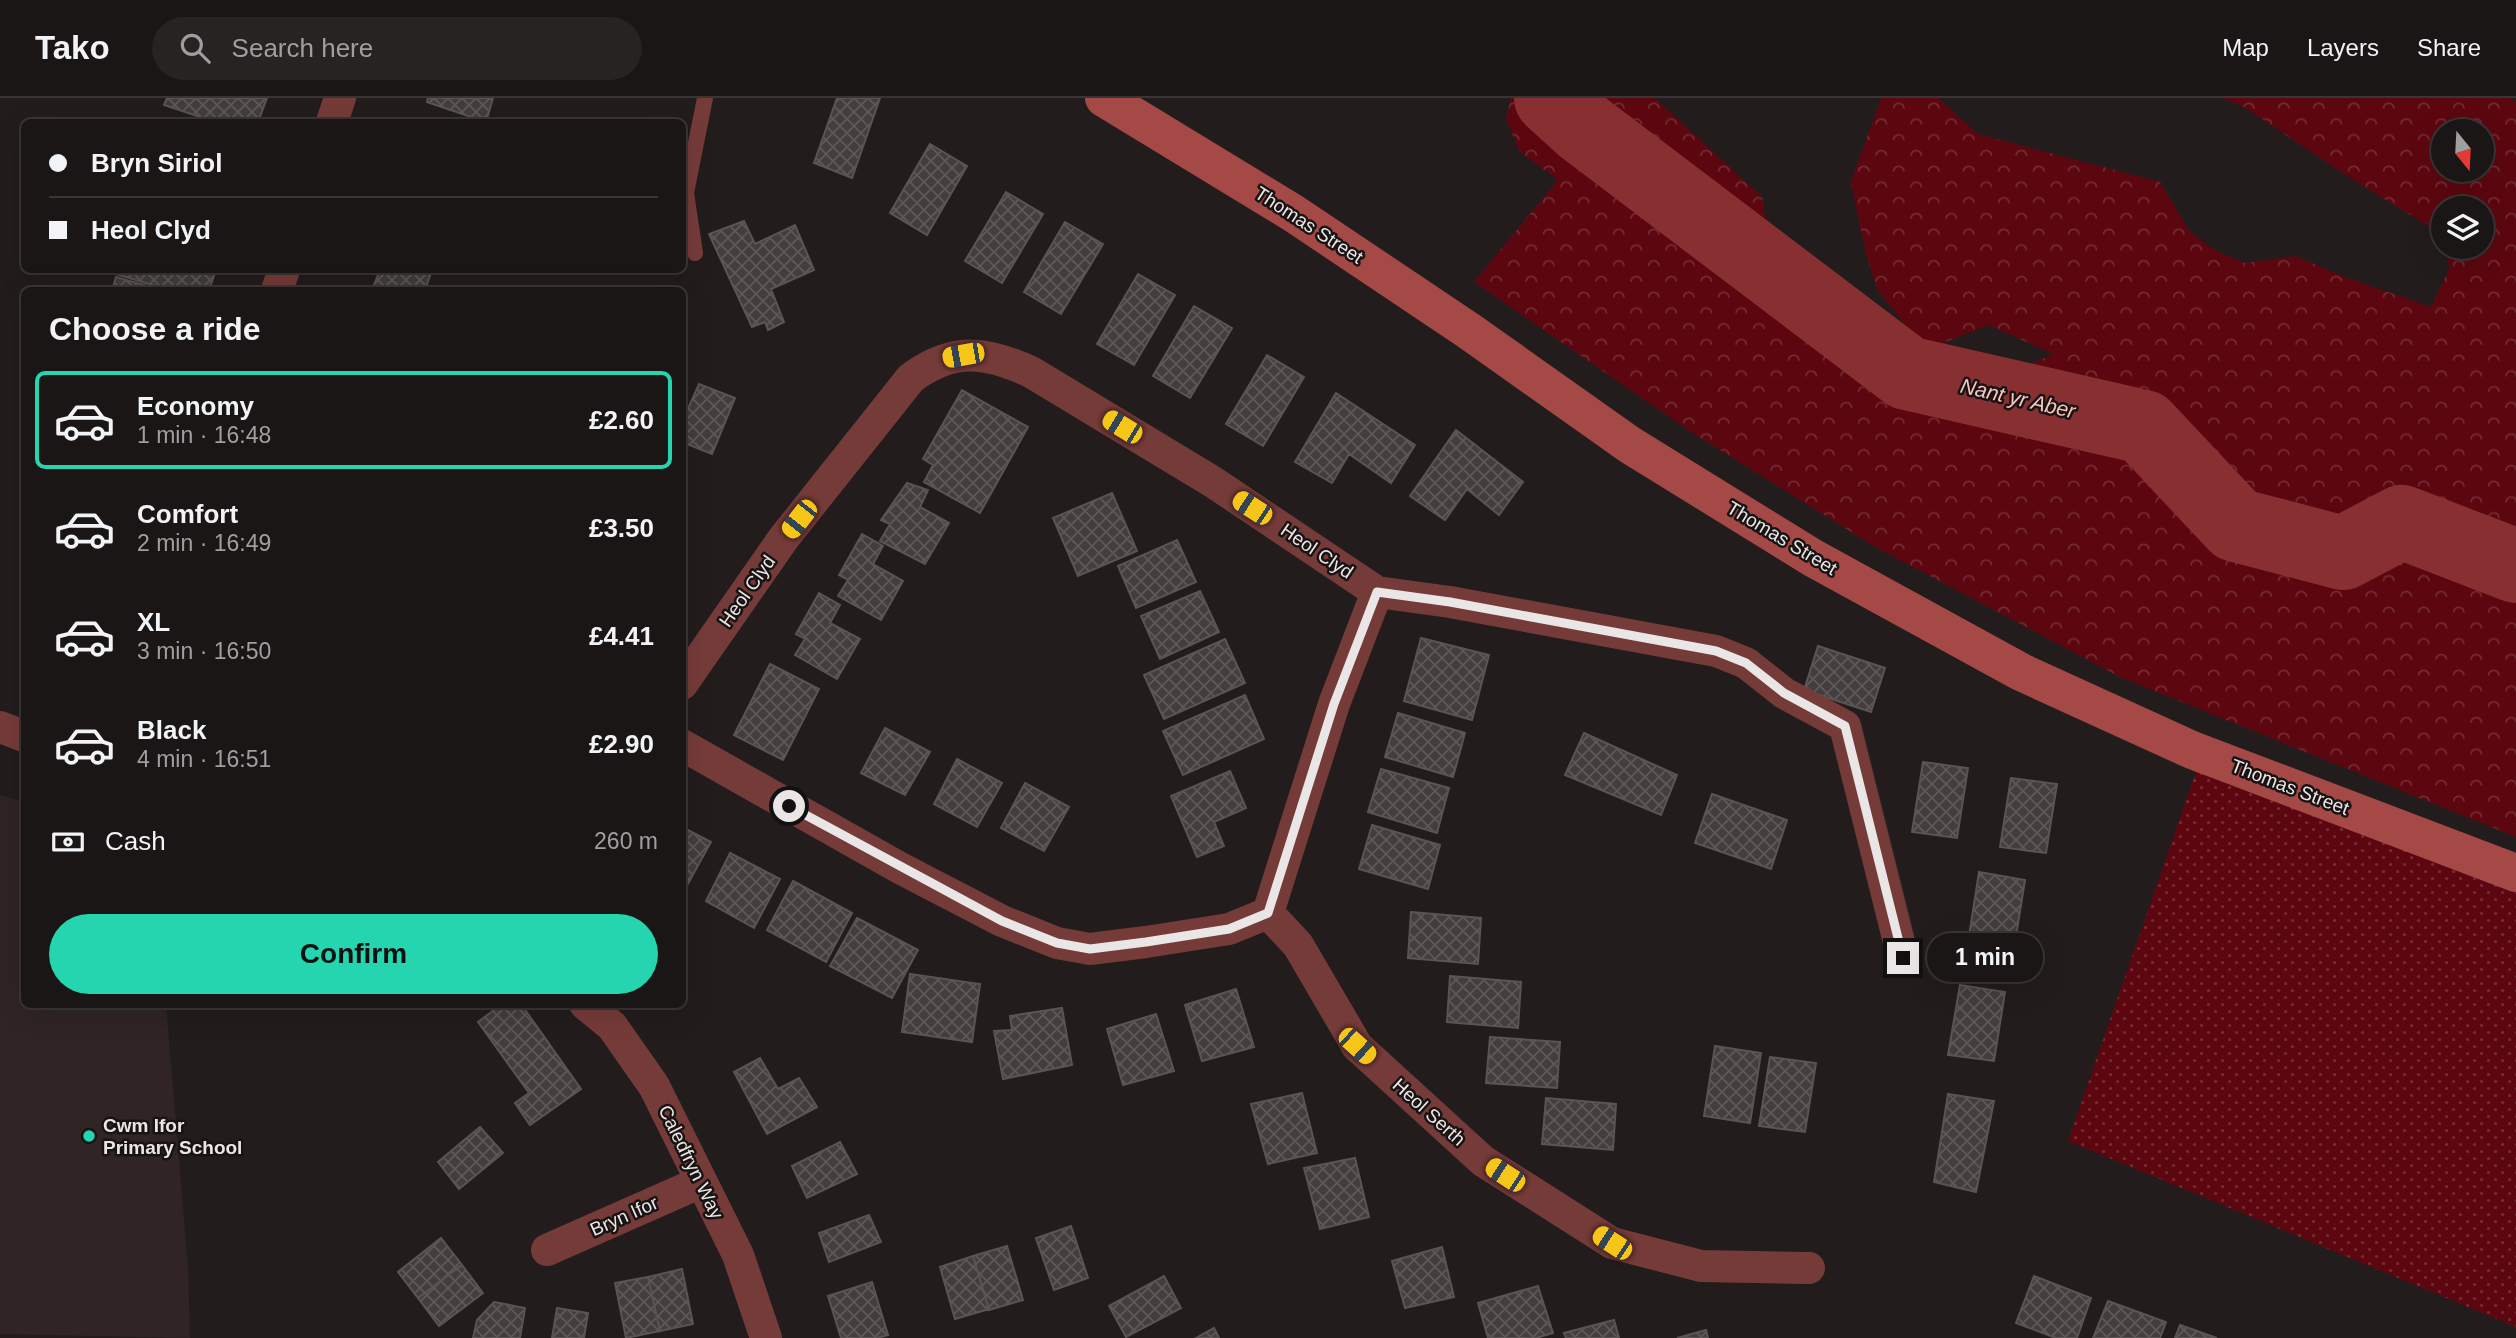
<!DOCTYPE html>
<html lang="en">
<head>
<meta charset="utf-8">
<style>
	:root { --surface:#1a1615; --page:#272322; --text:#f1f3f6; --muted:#9f9fa0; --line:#383534; --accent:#24d5af }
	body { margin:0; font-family:Arial,sans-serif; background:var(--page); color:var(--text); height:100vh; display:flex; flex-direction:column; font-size:26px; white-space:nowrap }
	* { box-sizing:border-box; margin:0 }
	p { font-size:23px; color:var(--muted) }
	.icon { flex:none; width:38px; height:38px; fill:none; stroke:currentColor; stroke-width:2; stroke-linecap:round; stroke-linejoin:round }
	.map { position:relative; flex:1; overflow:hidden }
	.sheet { position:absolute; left:21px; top:189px; width:665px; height:721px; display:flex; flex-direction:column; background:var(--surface); border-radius:10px; box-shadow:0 7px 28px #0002,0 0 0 2px var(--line) }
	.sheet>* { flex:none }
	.top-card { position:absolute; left:21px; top:21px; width:665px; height:154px; border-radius:10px; box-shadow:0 7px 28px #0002,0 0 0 2px var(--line); display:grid; align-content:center; height:154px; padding:0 28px; background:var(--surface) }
	.needle { width:46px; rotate:162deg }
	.controls { position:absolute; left:2431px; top:21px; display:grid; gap:14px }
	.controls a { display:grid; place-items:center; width:63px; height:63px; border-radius:50%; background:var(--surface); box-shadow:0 7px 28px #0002,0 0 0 2px var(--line); font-size:35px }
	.end { position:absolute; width:32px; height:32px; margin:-16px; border:9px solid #eae6e6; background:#111; box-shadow:0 0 0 4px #111 }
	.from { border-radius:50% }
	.bubble { position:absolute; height:49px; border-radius:24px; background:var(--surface); box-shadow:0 7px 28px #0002,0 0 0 2px var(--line); font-size:23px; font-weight:600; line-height:49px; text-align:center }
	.car { position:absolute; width:21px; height:42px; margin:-21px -10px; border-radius:9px; box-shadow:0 0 5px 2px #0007; background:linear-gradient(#f5c518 24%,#345 0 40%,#f5c518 0 76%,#345 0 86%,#f5c518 0) }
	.top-card b { display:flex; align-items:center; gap:24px; height:66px; font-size:26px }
	.top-card b+b { border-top:2px solid var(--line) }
	.top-card i { width:18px; height:18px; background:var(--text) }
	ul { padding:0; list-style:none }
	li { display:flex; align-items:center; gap:21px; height:98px; margin:0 14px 10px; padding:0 14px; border:4px solid transparent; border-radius:10px }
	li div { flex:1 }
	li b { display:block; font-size:26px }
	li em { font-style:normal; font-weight:600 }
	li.current { border-color:var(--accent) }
	li>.icon { width:63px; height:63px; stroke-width:1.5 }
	h2 { padding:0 28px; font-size:32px; line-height:84px }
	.pay { display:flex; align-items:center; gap:18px; height:77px; padding:0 28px; font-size:26px }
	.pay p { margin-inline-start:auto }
	.cta { display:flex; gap:14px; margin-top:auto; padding:14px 28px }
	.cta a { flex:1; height:80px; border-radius:42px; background:var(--accent); color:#111; font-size:28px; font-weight:600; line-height:80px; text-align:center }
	header { display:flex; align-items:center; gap:42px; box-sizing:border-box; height:98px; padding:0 35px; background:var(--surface); border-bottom:2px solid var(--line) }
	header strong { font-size:33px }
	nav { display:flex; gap:38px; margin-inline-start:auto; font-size:24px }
	.search { width:490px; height:63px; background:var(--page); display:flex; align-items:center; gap:18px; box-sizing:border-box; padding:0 24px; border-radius:38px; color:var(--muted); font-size:26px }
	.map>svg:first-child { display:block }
</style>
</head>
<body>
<header>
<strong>Tako</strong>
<div class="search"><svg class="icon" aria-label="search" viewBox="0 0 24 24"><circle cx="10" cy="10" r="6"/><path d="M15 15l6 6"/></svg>Search here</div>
<nav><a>Map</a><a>Layers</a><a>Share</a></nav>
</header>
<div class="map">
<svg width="2516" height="1240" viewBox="0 0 2516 1240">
	<defs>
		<pattern id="grass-dots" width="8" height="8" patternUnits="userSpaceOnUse" patternTransform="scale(1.75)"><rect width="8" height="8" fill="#5c0710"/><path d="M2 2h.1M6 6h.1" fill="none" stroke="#742b33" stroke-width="1.8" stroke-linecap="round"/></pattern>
		<pattern id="forest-crowns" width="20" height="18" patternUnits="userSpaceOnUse" patternTransform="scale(1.75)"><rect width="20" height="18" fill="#5c0710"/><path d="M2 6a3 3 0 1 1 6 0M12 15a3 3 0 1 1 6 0" fill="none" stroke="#742b33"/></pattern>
		<pattern id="building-cross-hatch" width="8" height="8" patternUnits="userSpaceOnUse" patternTransform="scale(1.75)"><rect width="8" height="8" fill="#433d3d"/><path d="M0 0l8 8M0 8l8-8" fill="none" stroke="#5e5959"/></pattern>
	</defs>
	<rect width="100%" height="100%" fill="#221d1c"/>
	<path fill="#302424" d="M0,697l24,7v202l142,1 22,263 2,70 -190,-4z"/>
	<path fill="url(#grass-dots)" d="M2208,639l308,116v474l-448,-186z"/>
	<path fill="url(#forest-crowns)" fill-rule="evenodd" d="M1511,0h144l107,99 12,74 133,102 71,15 75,-34 -64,-29 -64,25 -47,-59 -12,-36 -15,-73 30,-84h57l40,36 182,48 30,50 26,19 29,12 51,-7 49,21 86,30 18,-38 -3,-22h36v-39h-39v27l-99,-61 -100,-67 -22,-9h289l5,4v735l-394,-159 -245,-130 -186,-116 -217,-150 84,-102 -39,-29 -13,-33zM2482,33v39h-39v-39z"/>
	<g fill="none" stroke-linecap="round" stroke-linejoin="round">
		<path stroke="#883031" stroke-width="74" d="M1551,0l33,30 323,245 237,54 92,98 107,28 59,-31 114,44"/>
	</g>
	<path fill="url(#building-cross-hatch)" stroke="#5b5454" stroke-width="2" d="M167,0h100l-9,24h-43l-51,-17z
		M428,0h65l-7,24 -59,-20z
		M837,0h43l-28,80 -38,-15z
		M930,46l37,22 -40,69 -37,-22z
		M1006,94l37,22 -41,69 -37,-22z
		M744,123l11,23 40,-19 19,45 -43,19 13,33 -16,8 -3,-8 -13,5 -43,-93z
		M1065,124l38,22 -42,70 -37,-22z
		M117,172h99l-7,20h-40l-53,-16z
		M380,172h52l-7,20h-53z
		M1138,176l37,21 -41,70 -37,-21z
		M116,179l45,13h-49z
		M1194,208l38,22 -42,70 -37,-22z
		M1267,257l37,22 -41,69 -37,-22z
		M699,286l36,14 -23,56 -30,-12v-20z
		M962,292l66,37 -48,86 -56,-31 9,-17 -10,-6z
		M1336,295l79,52 -24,38 -42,-29 -17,29 -37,-21z
		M1456,332l67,52 -24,33 -32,-26 -22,31 -35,-24z
		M907,385l21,7 -8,17 29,16 -24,41 -45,-23 10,-17 -9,-4z
		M1112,395l25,58 -59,25 -25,-58z
		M862,436l21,12 -10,18 30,17 -22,39 -43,-24 10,-16 -9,-5z
		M1177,442l19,42 -60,26 -18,-42z
		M1200,493l19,41 -59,27 -19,-43z
		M819,495l21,12 -10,18 30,16 -23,40 -42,-24 10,-16 -9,-5z
		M1421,540l68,17 -17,65 -68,-19z
		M1225,541l20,44 -81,36 -20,-44z
		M1818,548l67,22 -14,44 -67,-22z
		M770,566l49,25 -36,71 -49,-25z
		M1245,597l19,44 -81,36 -20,-44z
		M1398,615l67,20 -12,44 -68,-20z
		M885,630l45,24 -25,43 -44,-22z
		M1584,635l93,42 -16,40 -96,-40z
		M957,661l45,24 -25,44 -43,-23z
		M1923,664l45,6 -11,70 -45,-6z
		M1381,671l68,19 -12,45 -69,-21z
		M1230,673l16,37 -32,14 10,24 -27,11 -26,-61z
		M2011,680l46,6 -11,69 -46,-6z
		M1025,685l44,24 -25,44 -43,-23z
		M1712,696l75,26 -16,49 -76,-26z
		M1372,727l68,20 -12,44 -69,-20z
		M682,729l29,15 -27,49 -2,-1z
		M730,755l50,26 -26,49 -48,-27z
		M1979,774l46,8 -11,69 -46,-6z
		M793,783l59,32 -26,49 -59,-32z
		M1411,814l70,6 -3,46 -70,-6z
		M857,820l61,32 -26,48 -62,-32z
		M910,876l70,10 -8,58 -70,-10z
		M1450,878l71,6 -3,46 -71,-6z
		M1960,887l45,7 -11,69 -46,-6z
		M1236,891l18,58 -52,14 -17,-56z
		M502,906h19l60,85 -51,36 -15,-22 14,-10 -51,-71z
		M1062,910l10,57 -69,14 -9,-48 18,-1 -2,-14z
		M1156,916l18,57 -51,14 -16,-56z
		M1490,939l70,5 -3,46 -71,-5z
		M1715,948l46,7 -11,70 -46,-7z
		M1770,959l46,6 -11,69 -46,-6z
		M760,960l18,31 21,-11 18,29 -50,27 -33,-62z
		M1302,995l15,60 -49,11 -17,-60z
		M1948,996l46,7 -18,91 -42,-10z
		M1546,1000l70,6 -3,46 -71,-6z
		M480,1029l23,26 -44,36 -21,-27z
		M840,1044l17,32 -50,24 -15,-32z
		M1355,1060l14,59 -49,12 -16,-61z
		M869,1117l12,27 -52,20 -10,-29z
		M1071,1128l17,52 -34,12 -18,-52z
		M441,1140l21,27 -44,33 -20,-26z
		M1007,1148l16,54 -34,10 -16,-54z
		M1442,1149l12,50 -49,11 -13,-47z
		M973,1158l16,53 -34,10 -15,-52z
		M462,1167l21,28 -44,33 -21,-28z
		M682,1171l11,55 -33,7 -12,-54z
		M1164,1178l17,32 -55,29 -17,-31z
		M2034,1178l57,22 -14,40h-21l-40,-15z
		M648,1179l12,54 -34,7 -11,-55z
		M872,1184l16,53 -11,3h-36l-13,-42z
		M1538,1188l15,47 -17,5h-48l-10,-35z
		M2108,1203l58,21 -6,16h-67z
		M494,1204l31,6 -5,30h-47l4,-18z
		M557,1210l31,5 -4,25h-32z
		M1614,1222l5,18h-53l-2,-5z
		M2180,1227l37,13h-42z
		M1214,1230l5,10h-23z
		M1706,1232l2,8h-31z"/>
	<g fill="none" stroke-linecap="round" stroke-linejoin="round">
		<path stroke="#753b39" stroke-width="16" d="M695,155l-9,-60 19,-95"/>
		<path stroke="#753b39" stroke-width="32" d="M332,24l8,-24
			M277,192l7,-20
			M682,586l101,-145 128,-161c42,-31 74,-27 120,-6l182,110 164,110 73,10 266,49 30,12 38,30 61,33 58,232
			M0,629l24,9
			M682,647l218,123 102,53 55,22 33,6 56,-7 83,-13 39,-16
			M1268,815l30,32 59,101 126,115 129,82 89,23 108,2
			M1268,815l66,-209 43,-112
			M585,906l27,22 42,60 84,169 28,83
			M547,1152l154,-68"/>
		<path stroke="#a54947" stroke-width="38" d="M1104,0l189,115 176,118 161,114 183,113 208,114 171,78 324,123"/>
	</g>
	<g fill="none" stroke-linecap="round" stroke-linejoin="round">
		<path stroke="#eae6e6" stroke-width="9" d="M789,708l213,115 55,22 33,6 56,-7 83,-13 39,-16 66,-209 43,-112 73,10 266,49 30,12 38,30 61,33 58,232"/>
	</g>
	<circle fill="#24d5af" stroke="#191413" stroke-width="2.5" cx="89" cy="1038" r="7"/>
	<g text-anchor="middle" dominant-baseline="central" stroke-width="5" stroke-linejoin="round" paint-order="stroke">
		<g font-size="19" fill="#eae6e6" stroke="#191413">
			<text transform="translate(1309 127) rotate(33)">Thomas Street</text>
			<text transform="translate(1782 440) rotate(31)">Thomas Street</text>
			<text transform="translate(1317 453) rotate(34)">Heol Clyd</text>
			<text transform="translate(747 493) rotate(-55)">Heol Clyd</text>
			<text transform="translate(2290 689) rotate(21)">Thomas Street</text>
			<text transform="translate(1429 1014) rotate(42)">Heol Serth</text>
			<text transform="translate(691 1064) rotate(64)">Caledfryn Way</text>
			<text transform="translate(624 1118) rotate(-24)">Bryn Ifor</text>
		</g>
		<g font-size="19" font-weight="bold" fill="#eae6e6" stroke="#191413" text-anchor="start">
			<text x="103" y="1027">Cwm Ifor<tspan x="103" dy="22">Primary School</tspan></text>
		</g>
		<g font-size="21" font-style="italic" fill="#f8c4c0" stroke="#191413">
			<text transform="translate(2018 300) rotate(13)">Nant yr Aber</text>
		</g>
	</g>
</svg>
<div class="controls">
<a><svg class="needle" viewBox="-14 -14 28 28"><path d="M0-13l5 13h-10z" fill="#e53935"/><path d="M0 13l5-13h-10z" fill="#9f9fa0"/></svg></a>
<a><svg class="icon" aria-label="layers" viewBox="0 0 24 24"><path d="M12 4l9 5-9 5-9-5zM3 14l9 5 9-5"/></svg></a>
</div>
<i class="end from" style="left:789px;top:708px"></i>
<i class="end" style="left:1903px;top:860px"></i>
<div class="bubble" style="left:1927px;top:835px;width:116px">1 min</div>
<i class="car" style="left:963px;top:257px;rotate:260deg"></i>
<i class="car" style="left:1122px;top:329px;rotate:301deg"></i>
<i class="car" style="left:1252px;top:410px;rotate:303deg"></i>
<i class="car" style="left:799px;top:421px;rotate:218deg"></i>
<i class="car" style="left:1357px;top:948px;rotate:132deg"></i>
<i class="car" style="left:1505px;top:1077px;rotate:303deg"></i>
<i class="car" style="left:1612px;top:1145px;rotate:303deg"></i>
<div class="top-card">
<b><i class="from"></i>Bryn Siriol</b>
<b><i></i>Heol Clyd</b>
</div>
<section class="sheet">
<h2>Choose a ride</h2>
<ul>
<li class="current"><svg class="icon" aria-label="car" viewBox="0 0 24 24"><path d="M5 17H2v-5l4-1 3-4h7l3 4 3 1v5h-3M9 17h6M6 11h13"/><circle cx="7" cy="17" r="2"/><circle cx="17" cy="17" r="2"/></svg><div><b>Economy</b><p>1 min · 16:48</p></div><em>£2.60</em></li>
<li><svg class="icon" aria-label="car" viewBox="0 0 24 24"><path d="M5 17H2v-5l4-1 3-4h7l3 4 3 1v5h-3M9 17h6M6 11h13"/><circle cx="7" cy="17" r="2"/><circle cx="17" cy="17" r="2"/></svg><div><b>Comfort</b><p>2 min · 16:49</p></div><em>£3.50</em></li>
<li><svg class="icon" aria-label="car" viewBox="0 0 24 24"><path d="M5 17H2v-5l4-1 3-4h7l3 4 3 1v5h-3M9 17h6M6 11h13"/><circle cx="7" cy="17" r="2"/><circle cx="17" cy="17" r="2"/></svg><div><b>XL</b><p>3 min · 16:50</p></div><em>£4.41</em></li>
<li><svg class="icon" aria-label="car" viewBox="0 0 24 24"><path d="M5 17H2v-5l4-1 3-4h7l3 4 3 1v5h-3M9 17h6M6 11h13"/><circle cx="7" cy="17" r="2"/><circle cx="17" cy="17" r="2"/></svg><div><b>Black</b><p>4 min · 16:51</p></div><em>£2.90</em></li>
</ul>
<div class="pay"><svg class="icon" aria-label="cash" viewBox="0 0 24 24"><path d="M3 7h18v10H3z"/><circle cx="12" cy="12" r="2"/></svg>Cash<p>260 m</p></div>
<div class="cta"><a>Confirm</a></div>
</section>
</div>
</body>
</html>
